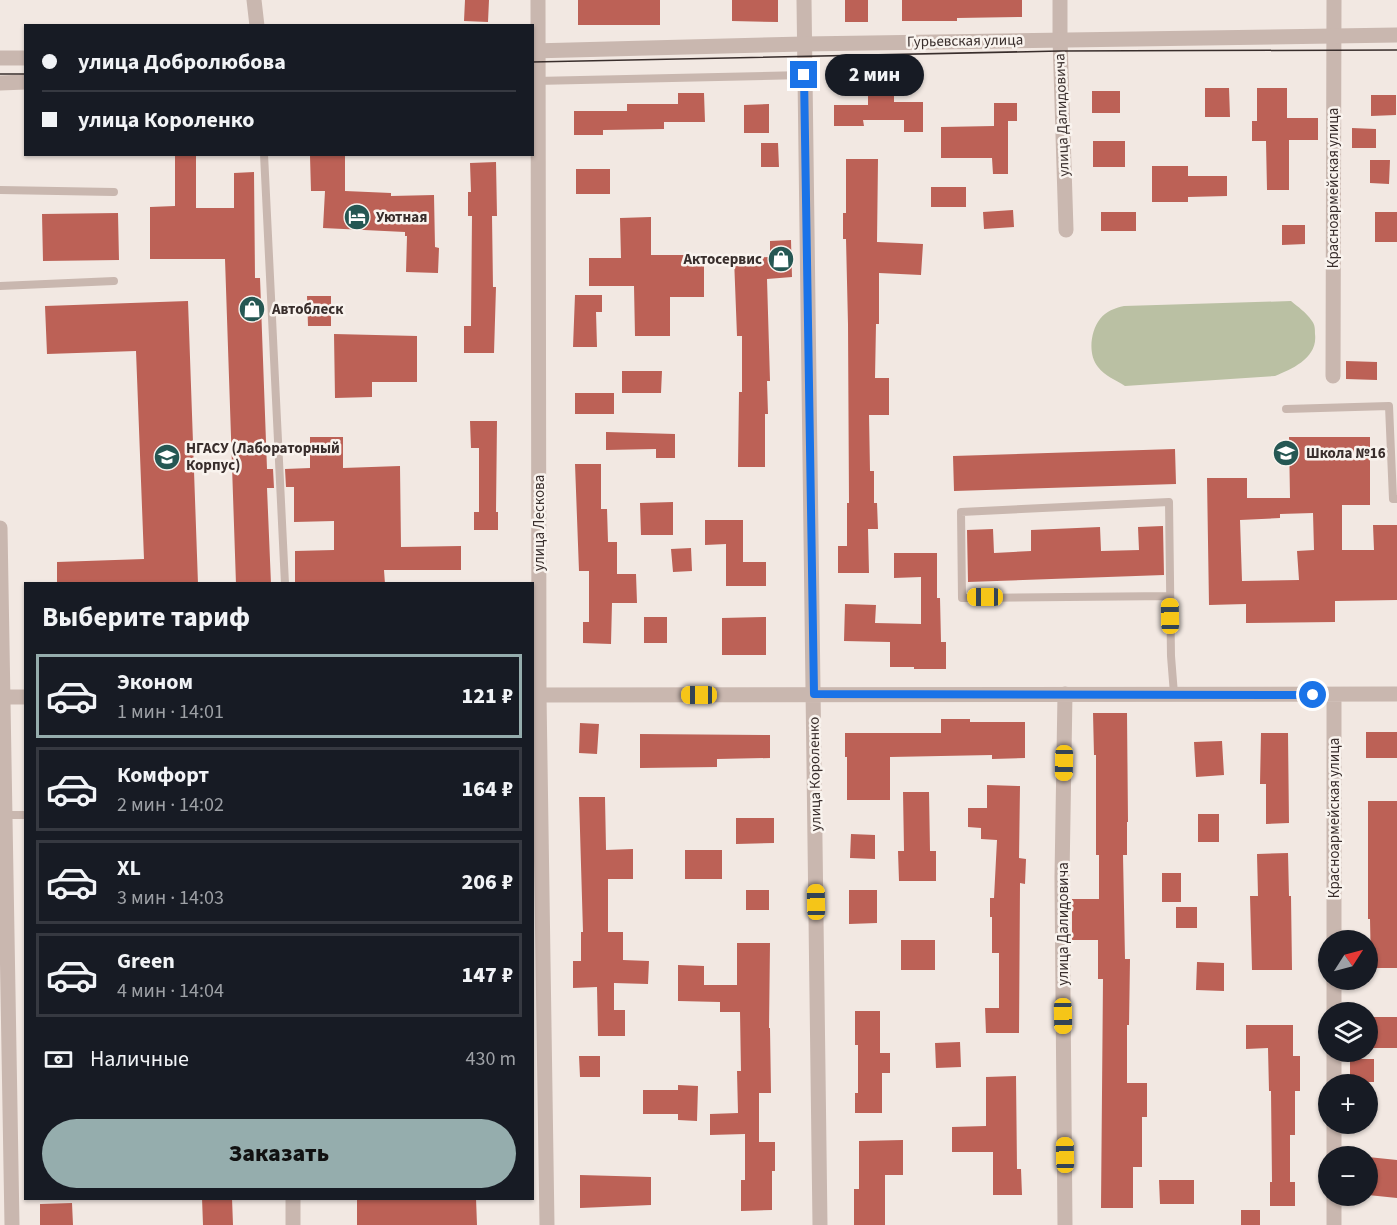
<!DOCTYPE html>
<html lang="ru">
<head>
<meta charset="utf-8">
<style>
	:root { --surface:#171b24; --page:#20242c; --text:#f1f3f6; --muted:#9ea1a6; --line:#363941; --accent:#95adad }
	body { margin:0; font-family:"Source Sans 3",sans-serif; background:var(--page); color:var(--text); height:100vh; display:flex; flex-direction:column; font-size:22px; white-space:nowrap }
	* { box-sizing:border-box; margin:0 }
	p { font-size:20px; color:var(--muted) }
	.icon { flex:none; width:33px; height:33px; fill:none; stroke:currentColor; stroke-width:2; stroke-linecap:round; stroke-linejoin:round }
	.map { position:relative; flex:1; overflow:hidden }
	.side { position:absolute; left:24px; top:582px; width:510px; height:618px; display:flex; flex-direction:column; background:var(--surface); border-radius:0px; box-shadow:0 2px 4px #0004 }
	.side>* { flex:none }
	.hud { position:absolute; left:24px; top:24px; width:510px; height:132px; border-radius:0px; box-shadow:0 2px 4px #0004; display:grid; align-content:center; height:132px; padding:0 18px; background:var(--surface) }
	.needle { width:39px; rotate:54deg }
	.tools { position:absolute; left:1318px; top:930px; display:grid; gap:12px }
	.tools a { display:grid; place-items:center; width:60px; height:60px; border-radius:50%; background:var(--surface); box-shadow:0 2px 4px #0004; font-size:30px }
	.end { position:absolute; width:27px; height:27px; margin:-14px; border:8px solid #1a73e8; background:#fff; box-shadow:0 0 0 3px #fff }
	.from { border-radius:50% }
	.bubble { position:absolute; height:42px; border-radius:21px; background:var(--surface); box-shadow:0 2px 4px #0004; font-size:20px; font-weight:800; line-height:42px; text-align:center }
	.car { position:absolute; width:18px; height:36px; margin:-18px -9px; border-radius:8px; box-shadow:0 0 4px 2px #0007; background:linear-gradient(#f5c518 24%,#345 0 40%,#f5c518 0 76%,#345 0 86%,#f5c518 0) }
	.hud b { display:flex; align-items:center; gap:21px; height:57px; font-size:22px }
	.hud b+b { border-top:2px solid var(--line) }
	.hud i { width:15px; height:15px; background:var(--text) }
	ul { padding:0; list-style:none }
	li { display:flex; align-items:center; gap:18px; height:84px; margin:0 12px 9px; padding:0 6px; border:3px solid var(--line); border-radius:0px }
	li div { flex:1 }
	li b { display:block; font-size:22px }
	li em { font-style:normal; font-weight:800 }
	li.selected { border-color:var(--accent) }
	li>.icon { width:54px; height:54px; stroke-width:1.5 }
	h2 { padding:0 18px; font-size:27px; line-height:72px }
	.pay { display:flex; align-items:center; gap:15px; height:66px; padding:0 18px; font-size:22px }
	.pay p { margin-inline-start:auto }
	.action { display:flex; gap:12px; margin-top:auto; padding:12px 18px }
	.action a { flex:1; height:69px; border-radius:36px; background:var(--accent); color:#111; font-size:24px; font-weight:800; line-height:69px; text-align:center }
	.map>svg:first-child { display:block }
</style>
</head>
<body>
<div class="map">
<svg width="1397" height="1225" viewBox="0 0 1397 1225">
	<rect width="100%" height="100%" fill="#f2e8e2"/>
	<path fill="#bac0a3" d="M1291,301c7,6 15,11 21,20 3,4 3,8 3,13 3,24 -23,35 -40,42l-150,10c-9,-6 -20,-10 -27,-19 -10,-12 -8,-35 2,-48 6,-8 15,-11 24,-13z"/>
	<path fill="#bc6156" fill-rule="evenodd" d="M465,0h24l-1,22 -24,-1z
		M578,0h82v25h-82z
		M732,0h46v22l-46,-1z
		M845,0h23v22h-23z
		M902,0h120v17l-65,1v3h-55z
		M1205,88h24l1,29h-25z
		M1257,88h30v30h31v22h-29v50h-22l-1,-49h-14v-20h5z
		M1092,91h28v22h-28z
		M678,93h26l1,29h-41v7l-61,1v5h-29v-24h53v-7h51z
		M868,95h26v7h29v30h-19v-12h-41l1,6h-30v-21h34z
		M1371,95h25v20l-25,1z
		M994,103h23v18h-9v53h-15l-1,-16h-51v-31l53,-1z
		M769,104v29h-25v-28z
		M1352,128l24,1v19h-24z
		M1093,141h32v26h-32z
		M761,143h17l1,24h-18z
		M175,154h21v54h38v-35l20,-1 1,106h5l7,191h6l1,19h-7l4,96h-35l-11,-325h-75v-52l25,-1z
		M310,156h35v35l46,2v3l43,-1 1,52 4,1 -1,25 -32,-1 1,-36h-2v-4l-82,-4 2,-37h-14z
		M846,159h32l-1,83 46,2 -2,31 -42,-2v51h-3l-1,54h14v37h-20l1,56h4v32h3l1,26h-10l1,44h-31v-27h9v-43h2l-1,-179 -2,-85h-3v-26h3z
		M1370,160h20l-1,24 -19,-1z
		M496,162l1,54h-5l1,71h3l-2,66h-30v-27h7l1,-110h-4v-24h3l-1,-29z
		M1152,166h36v10h39v20l-39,1v5h-36z
		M576,169h34v25h-34z
		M931,187h35v20h-35z
		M1013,210l1,17 -30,2 -1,-17z
		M1101,212h35v19h-35z
		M1375,212h22v30h-22z
		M118,213l1,47 -76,1 -1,-47z
		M651,217v38h53v42h-34v39h-35l-1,-50h-45v-28h32l-1,-40z
		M1282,225h23v19l-23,1z
		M791,240l1,37 -25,2 3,102h-3l1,33h-3v53h-27l1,-75h3v-56h-5l-3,-78 36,-1v-16z
		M575,295h27v17h-6l1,35h-24z
		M307,296h24v30h-23z
		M188,301l10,283h-141v-22l87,-3 -8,-208 -89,3 -2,-48z
		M334,334l83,2v46h-45v15l-37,1z
		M1346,361l31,1v18l-31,-1z
		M622,371h40l-1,22h-39z
		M575,393h39v21h-39z
		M470,421h27l-1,91h2v18h-24v-18h5v-64h-8z
		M606,432l69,2v24h-19v-9l-50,1z
		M310,437h33v31l57,-2 1,81 60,-1v24h-77l1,14h-90v-33l39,-1v-29l-40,1v-35h-8l-1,-18 25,-1z
		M1289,437h81v68h-28v45h32l-1,-25h24v75l-62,1v21l-89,1v-19l-37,1 -2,-127h40v20h43zM1313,513l1,37 -17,1 2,29 -57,1 -2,-61 40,-2v-4z
		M1175,449l1,35 -222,7 -1,-35z
		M575,464h26v45h6l1,33h9v32h19l1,29h-25l-1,41 -28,-1v-21h6v-51h-10z
		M673,502v33h-32l-1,-32z
		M705,520h38v42h23v24h-40v-42l-21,1z
		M1163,526l1,49 -196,7 -1,-52 26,-1 1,24 37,-2v-21l69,-3 1,24 38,-1 -1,-23z
		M691,548l1,23 -19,1 -2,-23z
		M894,553h43v45h3l1,44h5v27h-32v-2h-24v-25l-46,-1 1,-37 31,1 -1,18 46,1v-47l-27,1z
		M644,617h23v26h-23z
		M766,617v38h-44v-37z
		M1093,713h34l1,109h-1v33h-4l2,104h5l-1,66h-2v58h20v34h-5v50h-9v41h-32l2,-229h-5v-39h-26v-41h27v-44h-3v-100h-2z
		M941,719h29v3h55v36l-33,1v-4l-102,2v43h-43v-43h-2v-24h96z
		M580,723l19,1 -2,30 -18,-1z
		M1366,732h31v26h-31z
		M1261,733h27l1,90 -23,1v-40h-6z
		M640,734l130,1v23l-53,1v8l-77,1z
		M1222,741l2,34 -28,2 -2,-35z
		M987,785l33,1 -1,72 7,1 -1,25 -5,-1 -1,150h-33l-1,-25h14v-55h-7v-36h-2v-19h4l3,-58 -16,-1v-11l-13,-1v-19h19z
		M903,792h26l1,59h6v30h-37l-1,-30h6z
		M579,797h26l1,53 27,-1v30h-25v53h15v28l26,1 -1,23 -34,-1v27h11v26h-27l-1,-49 -24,1v-27h8v-29h2z
		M1368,801h29v167h-26l-1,-49h-2z
		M1198,814h21v28h-21z
		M736,818h38v25l-38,1z
		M851,834l24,1v24l-25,-1z
		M685,850h37v29h-37z
		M1288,853l1,43h2l1,74h-40l-2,-74h8l-1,-42z
		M1162,873h19v29h-19z
		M746,890h23v20h-23z
		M849,890h28v33l-28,1z
		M1176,907h21v21h-21z
		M901,940h34v30h-34z
		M737,943h33l-1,85h1l1,65h-12v49h16v29h-3v39l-31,1v-31h4v-46l-35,1v-21l28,-1 -1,-42h4l-1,-59h-20v-10l-42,-1v-36l26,1v19h33z
		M1197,962l27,1v28l-28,-1z
		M855,1011h25v42h10v20h-8v40h-27v-20h3v-48h-3z
		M1368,1017h29v31h-29z
		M1246,1025h47v31h7v35h-5v44h-5v47h5v24h-25v-24h2l-1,-91h-2l-1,-43 -22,1z
		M960,1042l1,25 -25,1 -1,-25z
		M579,1056h21v21h-20z
		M1350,1059h24v23h-24z
		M1016,1076l1,93h4l1,26h-29v-43h-41v-25l34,-1v-49z
		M678,1085l20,1 -1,35 -19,-1v-6h-35v-24h35z
		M903,1140v35h-18v50h-31v-36h5v-48z
		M1368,1157l29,3v38l-29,-3z
		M580,1175l71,2v28l-71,3z
		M1159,1180h35v24h-34z
		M202,1198h30l1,27h-30z
		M357,1198h119l1,27h-120z
		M72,1203l1,22h-33v-21z
		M1241,1210h19v15h-19z"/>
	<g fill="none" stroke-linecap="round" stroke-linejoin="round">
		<path stroke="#c9b7af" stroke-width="8" d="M535,81l269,-6
			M264,154l21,430
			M0,190l114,2
			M0,286l114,-5
			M1286,409l103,-3 4,93h4
			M1170,596l-208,2 -1,-86 208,-10 2,154 3,38
			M4,815h22"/>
		<path stroke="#c9b7af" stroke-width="15" d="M538,0l1,695 8,530
			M804,0l16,1225
			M1060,0v39l6,191
			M1333,376l1,-376
			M0,528l12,697
			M1065,694l-3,183 3,348
			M532,695l865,-1
			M1334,695v245
			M0,697h26
			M1334,980v32
			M1334,1052v32
			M1334,1124v32
			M1334,1196v29
			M293,1198v27"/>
		<path stroke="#c9b7af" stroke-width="15" d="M254,0l3,26
			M532,51l272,-7 593,-9
			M0,58h26
			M0,83l26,-1"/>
		<path stroke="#392e2c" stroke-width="1.5" d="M532,62l528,-11 337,-1
			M0,74h26"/>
	</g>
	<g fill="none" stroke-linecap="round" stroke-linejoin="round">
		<path stroke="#1a73e8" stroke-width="8" d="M804,75l10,619 499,1"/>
	</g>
	<defs>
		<symbol id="hotel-disc" viewBox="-11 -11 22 22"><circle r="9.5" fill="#255753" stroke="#f9f3ee"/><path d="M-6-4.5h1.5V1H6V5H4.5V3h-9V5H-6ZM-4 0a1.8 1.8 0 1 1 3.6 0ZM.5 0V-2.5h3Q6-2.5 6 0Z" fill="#fff"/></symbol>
		<symbol id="shop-disc" viewBox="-11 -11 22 22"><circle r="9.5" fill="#255753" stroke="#f9f3ee"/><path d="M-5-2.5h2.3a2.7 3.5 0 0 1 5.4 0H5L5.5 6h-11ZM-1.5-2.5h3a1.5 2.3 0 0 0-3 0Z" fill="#fff"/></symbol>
		<symbol id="school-disc" viewBox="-11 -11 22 22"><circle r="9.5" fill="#255753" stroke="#f9f3ee"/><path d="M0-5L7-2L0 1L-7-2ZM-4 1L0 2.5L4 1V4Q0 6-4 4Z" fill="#fff"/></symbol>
		<symbol id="university-disc" viewBox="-11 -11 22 22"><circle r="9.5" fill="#255753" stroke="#f9f3ee"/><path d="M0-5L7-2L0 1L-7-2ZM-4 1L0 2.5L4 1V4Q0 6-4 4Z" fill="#fff"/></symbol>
	</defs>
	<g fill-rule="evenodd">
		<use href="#hotel-disc" x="342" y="202" width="30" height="30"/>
		<use href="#shop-disc" x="766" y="244" width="30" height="30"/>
		<use href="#shop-disc" x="237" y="294" width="30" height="30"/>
		<use href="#school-disc" x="1271" y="438" width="30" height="30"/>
		<use href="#university-disc" x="152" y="442" width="30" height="30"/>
	</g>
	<g text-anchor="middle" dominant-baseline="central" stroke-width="5" stroke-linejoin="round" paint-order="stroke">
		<g font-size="15" fill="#392e2c" stroke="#f9f3ee">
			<text transform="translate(965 41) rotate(-1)">Гурьевская улица</text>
			<text transform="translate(1062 115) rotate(-92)">улица Далидовича</text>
			<text transform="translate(1333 188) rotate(-90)">Красноармейская улица</text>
			<text transform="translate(539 523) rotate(-90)">улица Лескова</text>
			<text transform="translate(815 774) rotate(-91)">улица Короленко</text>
			<text transform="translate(1334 818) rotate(-90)">Красноармейская улица</text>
			<text transform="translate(1063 924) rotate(-90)">улица Далидовича</text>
		</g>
		<g font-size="15" font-weight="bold" fill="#392e2c" stroke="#f9f3ee" text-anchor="start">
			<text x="376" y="217">Уютная</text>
			<text x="762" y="259" text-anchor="end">Актосервис</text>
			<text x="272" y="309">Автоблеск</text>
			<text x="186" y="448">НГАСУ (Лабораторный<tspan x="186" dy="17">Корпус)</tspan></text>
			<text x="1306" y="453">Школа №16</text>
		</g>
	</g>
</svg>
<div class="tools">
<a><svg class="needle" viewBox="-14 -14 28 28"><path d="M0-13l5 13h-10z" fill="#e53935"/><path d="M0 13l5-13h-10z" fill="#9ea1a6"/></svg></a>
<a><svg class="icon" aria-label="layers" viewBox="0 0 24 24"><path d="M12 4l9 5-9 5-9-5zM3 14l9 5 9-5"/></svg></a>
<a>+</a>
<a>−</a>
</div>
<i class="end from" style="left:1313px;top:695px"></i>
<i class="end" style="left:804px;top:75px"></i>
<div class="bubble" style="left:825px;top:54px;width:99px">2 мин</div>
<i class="car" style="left:985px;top:597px;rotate:270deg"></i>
<i class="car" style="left:1170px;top:616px;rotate:359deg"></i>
<i class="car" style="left:699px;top:695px;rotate:270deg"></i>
<i class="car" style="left:1064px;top:763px;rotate:181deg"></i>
<i class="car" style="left:816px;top:902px;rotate:359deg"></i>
<i class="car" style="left:1063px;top:1016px;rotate:179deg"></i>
<i class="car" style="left:1065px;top:1155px;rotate:359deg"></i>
<div class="hud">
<b><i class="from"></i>улица Добролюбова</b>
<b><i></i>улица Короленко</b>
</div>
<section class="side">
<h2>Выберите тариф</h2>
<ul>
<li class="selected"><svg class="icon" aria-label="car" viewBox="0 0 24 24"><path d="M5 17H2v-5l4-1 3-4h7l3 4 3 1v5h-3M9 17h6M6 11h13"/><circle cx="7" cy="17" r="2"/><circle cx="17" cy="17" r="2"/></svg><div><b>Эконом</b><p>1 мин · 14:01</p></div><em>121 ₽</em></li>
<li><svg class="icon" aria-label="car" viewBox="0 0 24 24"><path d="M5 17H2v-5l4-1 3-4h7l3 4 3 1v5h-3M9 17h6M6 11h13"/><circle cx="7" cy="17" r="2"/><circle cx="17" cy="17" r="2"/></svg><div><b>Комфорт</b><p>2 мин · 14:02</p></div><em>164 ₽</em></li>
<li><svg class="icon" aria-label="car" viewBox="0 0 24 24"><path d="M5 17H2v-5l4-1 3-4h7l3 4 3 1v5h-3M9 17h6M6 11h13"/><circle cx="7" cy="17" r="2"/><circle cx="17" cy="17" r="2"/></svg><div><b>XL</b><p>3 мин · 14:03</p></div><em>206 ₽</em></li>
<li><svg class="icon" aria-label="car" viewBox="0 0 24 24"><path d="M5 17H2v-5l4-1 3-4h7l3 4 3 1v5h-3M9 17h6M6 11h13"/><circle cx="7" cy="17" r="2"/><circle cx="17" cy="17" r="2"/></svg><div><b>Green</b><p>4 мин · 14:04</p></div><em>147 ₽</em></li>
</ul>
<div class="pay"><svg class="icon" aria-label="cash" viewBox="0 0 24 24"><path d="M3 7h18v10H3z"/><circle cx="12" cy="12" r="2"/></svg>Наличные<p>430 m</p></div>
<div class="action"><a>Заказать</a></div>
</section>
</div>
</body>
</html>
